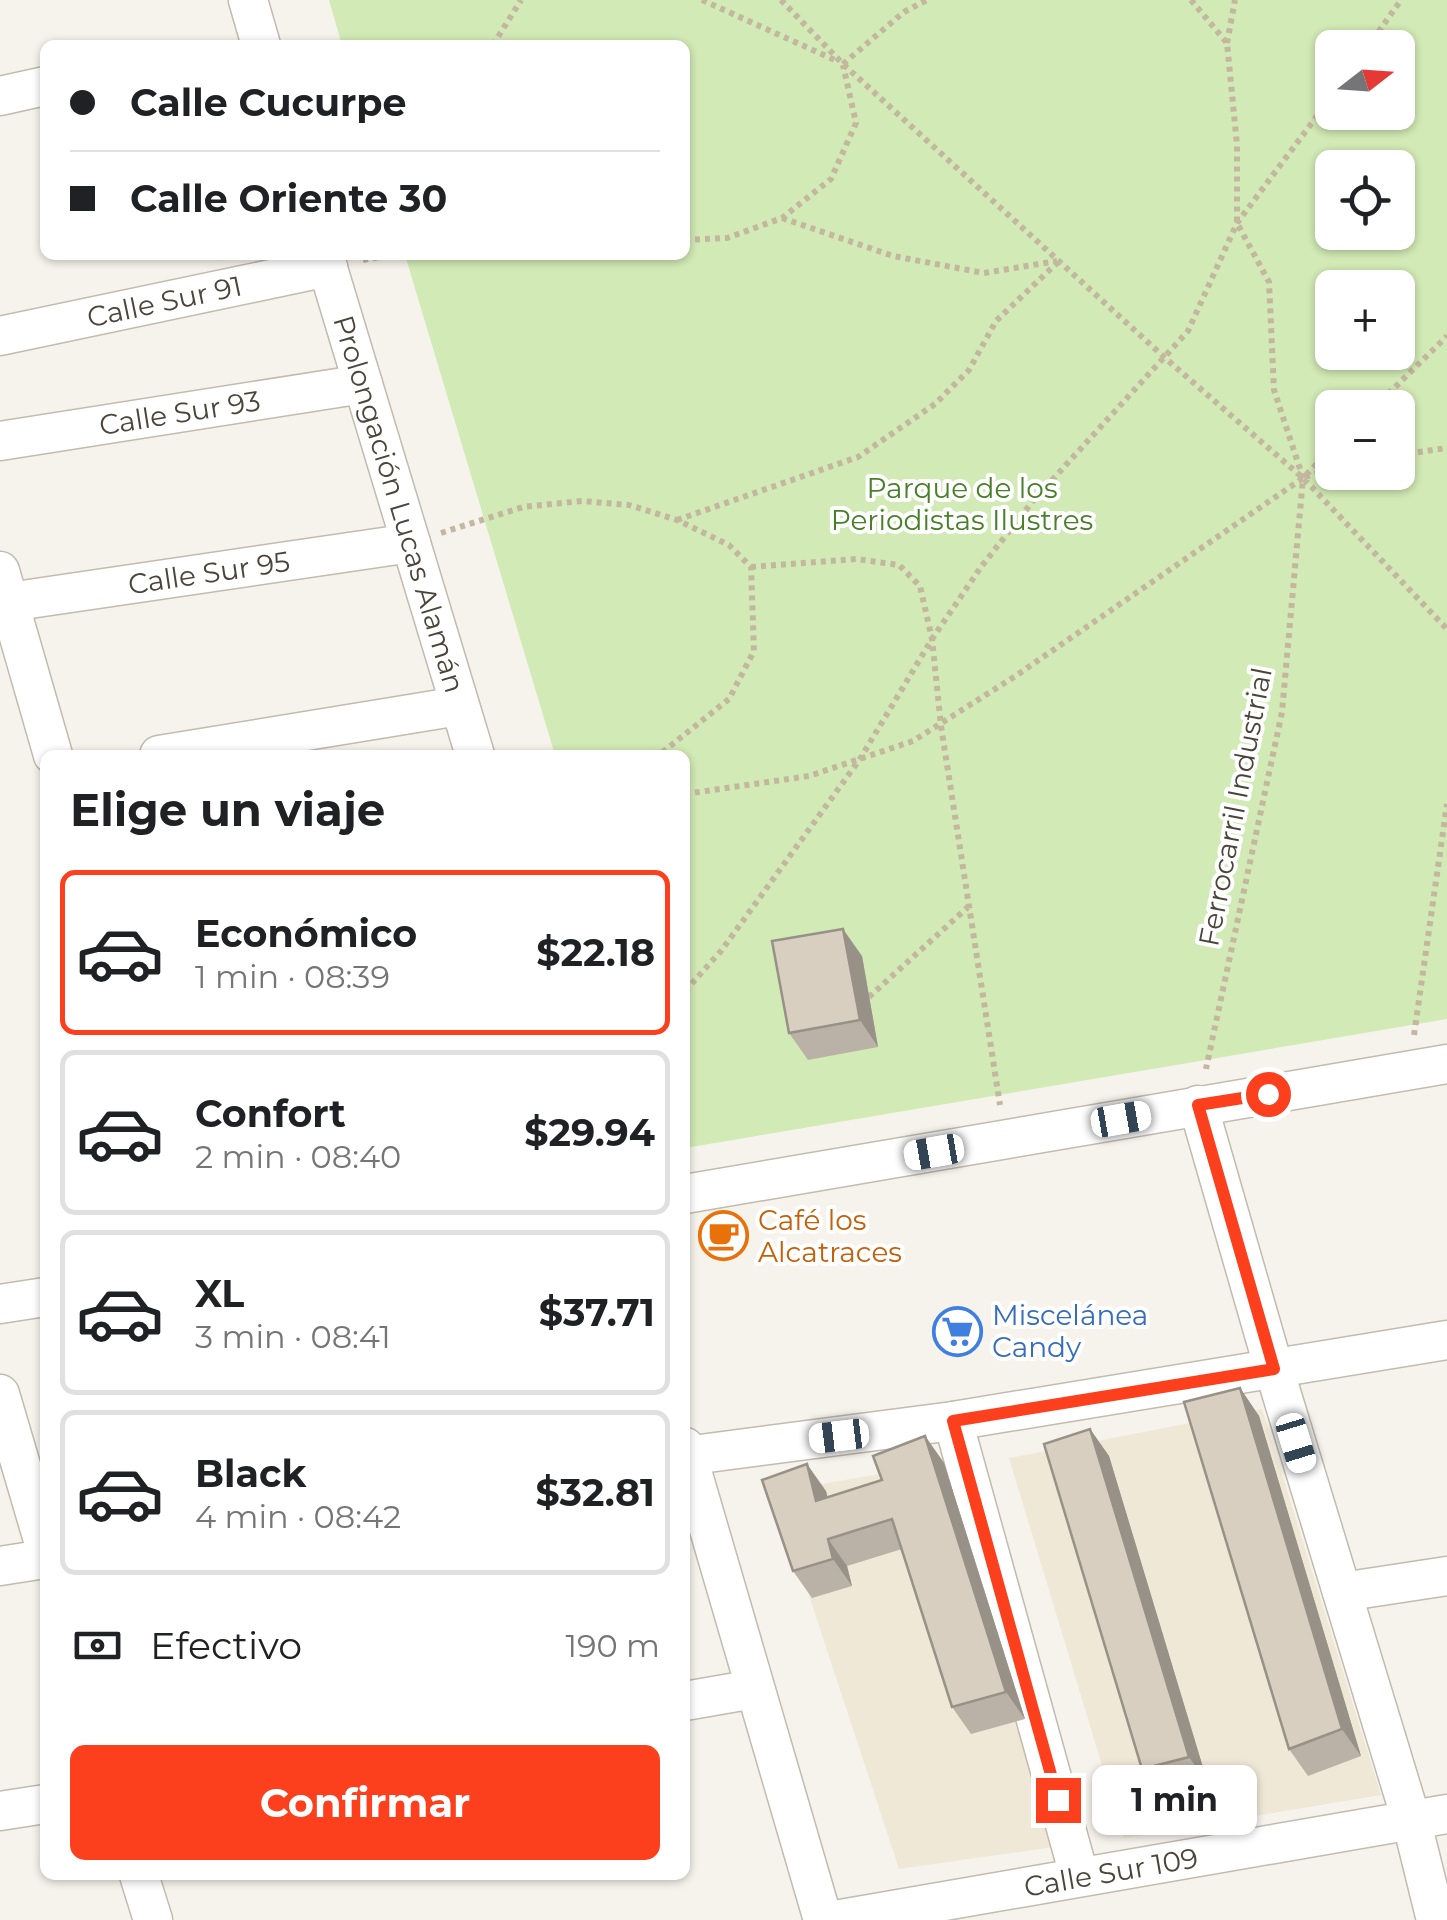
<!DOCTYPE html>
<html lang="es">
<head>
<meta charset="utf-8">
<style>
	:root { --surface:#fff; --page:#f6f6f6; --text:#202124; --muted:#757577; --line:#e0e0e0; --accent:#fc3f1d }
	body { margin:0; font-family:Montserrat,sans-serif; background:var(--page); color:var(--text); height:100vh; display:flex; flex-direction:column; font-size:38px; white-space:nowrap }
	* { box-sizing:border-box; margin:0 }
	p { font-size:32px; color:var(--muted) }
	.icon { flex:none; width:55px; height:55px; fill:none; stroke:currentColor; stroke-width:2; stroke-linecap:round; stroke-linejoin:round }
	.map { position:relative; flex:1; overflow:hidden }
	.drawer { position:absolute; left:40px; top:750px; width:650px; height:1130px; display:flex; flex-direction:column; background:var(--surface); border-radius:15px; box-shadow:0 2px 8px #0004 }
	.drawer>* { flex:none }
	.banner { position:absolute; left:40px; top:40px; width:650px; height:220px; border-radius:15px; box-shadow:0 2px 8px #0004; display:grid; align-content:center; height:220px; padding:0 30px; background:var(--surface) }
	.needle { width:65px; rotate:73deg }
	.controls { position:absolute; left:1315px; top:30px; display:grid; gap:20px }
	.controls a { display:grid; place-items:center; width:100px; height:100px; border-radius:15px; background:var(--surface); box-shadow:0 2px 8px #0004; font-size:50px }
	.end { position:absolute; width:45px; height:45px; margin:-22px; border:12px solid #fc3f1d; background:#fff; box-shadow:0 0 0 5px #fff }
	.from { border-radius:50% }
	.bubble { position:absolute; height:70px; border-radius:15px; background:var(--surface); box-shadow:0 2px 8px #0004; font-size:32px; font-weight:700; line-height:70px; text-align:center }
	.car { position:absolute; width:30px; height:60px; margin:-30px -15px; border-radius:12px; box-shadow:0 0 8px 2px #0007; background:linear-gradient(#fff 24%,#345 0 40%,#fff 0 76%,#345 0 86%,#fff 0) }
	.banner b { display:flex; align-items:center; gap:35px; height:95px; font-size:38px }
	.banner b+b { border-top:2px solid var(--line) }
	.banner i { width:25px; height:25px; background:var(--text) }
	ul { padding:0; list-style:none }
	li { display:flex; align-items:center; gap:30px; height:165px; margin:0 20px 15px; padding:0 10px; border:5px solid var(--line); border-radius:15px }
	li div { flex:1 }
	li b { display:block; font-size:38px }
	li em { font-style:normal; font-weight:700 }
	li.current { border-color:var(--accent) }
	li>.icon { width:90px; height:90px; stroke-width:1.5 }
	h2 { padding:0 30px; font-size:45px; line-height:120px }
	.pay { display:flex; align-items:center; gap:25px; height:110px; padding:0 30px; font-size:38px }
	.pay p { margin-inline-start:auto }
	.button { display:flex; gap:20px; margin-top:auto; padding:20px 30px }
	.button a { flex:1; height:115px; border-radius:15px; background:var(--accent); color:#fff; font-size:40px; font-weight:700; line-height:115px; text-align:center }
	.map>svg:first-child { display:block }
</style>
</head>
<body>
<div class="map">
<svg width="1447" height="1920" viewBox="0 0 1447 1920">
	<rect width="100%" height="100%" fill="#f6f3ec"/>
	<path fill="#efe8d6" d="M1262,1409l119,386 -257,43 -115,-380z
		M944,1463l117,383 -162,23 -124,-377z"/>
	<path fill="#d2eab5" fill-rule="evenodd" d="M329,0h1118v1019l-762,129v-393h-130l-150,-500h280v-210h-343zM1332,48h66v64h-66zM1332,168h66v64h-66zM1332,288h66v64h-66zM1332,408h66v64h-66z"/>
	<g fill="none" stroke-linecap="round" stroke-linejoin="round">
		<defs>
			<g id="minor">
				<path d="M248,0l13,45"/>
				<path d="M0,96l45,-10"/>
				<path id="s1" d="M324,255l151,500"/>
				<path id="s2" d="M0,336l328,-69"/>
				<path id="s3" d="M0,441l363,-57"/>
				<path d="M0,571l53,184"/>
				<path id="s4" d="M9,602l402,-59"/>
				<path d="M159,755l300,-49"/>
				<path d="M1198,1105l76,264 137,450 25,101"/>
				<path d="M685,1194l762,-130"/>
				<path d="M0,1304l45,-7"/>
				<path d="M0,1394l45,153"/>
				<path d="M953,1421l126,454"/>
				<path d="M685,1447l138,473"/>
				<path d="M685,1456l268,-35 494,-81"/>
				<path d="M0,1566l45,-7"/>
				<path d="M1342,1592l105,-16"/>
				<path d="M685,1701l69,-12"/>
				<path d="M0,1811l45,-7"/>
				<path d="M139,1875l14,45"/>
				<path id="s5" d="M835,1920l612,-106"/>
			</g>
		</defs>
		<use href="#minor" stroke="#c2bbae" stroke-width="41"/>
		<path stroke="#c4b79f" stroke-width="6" stroke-dasharray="5 5" stroke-linecap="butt" d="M702,0l135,61
			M781,0l62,64 321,293 139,121 144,151
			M1191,0l36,43 10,102v78l32,59 5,108 29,88 -21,234 -76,357
			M1227,43l8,-43
			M493,45l28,-45
			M1367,48l34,-48
			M843,64l61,-52 23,-12
			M782,218l111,38 91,17 73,-12
			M685,240l42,-2 55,-20 49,-39 25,-56 -13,-58
			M363,260l27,-5
			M1374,408l73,-72
			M1398,455l49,-7
			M1305,477l27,-8
			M677,520l181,-63 77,-53 34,-34 27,-49 63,-60
			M441,533l82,-26 59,-6 47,4 48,15 52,25 22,22 3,84 -25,48 -70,56
			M751,567l105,-8 43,6 21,21 12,53 9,87 59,379
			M685,794l124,-18 104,-35 101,-64 289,-199 29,-30
			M685,991l36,-40 139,-192 72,-120 49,-72 52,-66 155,-170 49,-108 95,-127
			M869,997l99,-90
			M1414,1035l33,-231"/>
		<use href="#minor" stroke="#fff" stroke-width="38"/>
	</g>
	<path fill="#bab2a6" d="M862,956l16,91 -70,13 -19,-27z
		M1240,1388l19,28 102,340 -53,20 -19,-27z
		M1090,1429l19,27 99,328 -47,12 -19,-27z
		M925,1436l19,27 81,256 -54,15 -19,-27 -50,-158 -55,17 5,20 -40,12 -19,-27 33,-80 2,7 54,-18z"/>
	<path fill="#979187" d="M843,929l19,27 16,91 -18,-27z
		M1240,1388l19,28 102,340 -19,-27z
		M1090,1429l19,27 99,328 -19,-27z
		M925,1436l19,27 81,256 -19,-27z
		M807,1464l19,27 9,37 -19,-27z
		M828,1539l19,27 5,20 -19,-27z"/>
	<path fill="#d8cfc1" stroke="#979187" stroke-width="2.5" d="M843,929l17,91 -71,13 -17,-92z
		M1240,1388l102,341 -53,20 -105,-347z
		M1090,1429l99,328 -47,12 -98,-325z
		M925,1436l81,256 -54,15 -60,-188 -64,20 5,20 -40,12 -31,-91 45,-16 9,37 66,-21 -9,-24z"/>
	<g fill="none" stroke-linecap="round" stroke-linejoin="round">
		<path stroke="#fc3f1d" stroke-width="12" d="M1058,1800l-105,-379 321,-52 -76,-264 70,-11"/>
	</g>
	<defs>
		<symbol id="cafe-ring" viewBox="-11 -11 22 22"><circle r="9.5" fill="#fff" stroke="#e8710a" stroke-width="1.5"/><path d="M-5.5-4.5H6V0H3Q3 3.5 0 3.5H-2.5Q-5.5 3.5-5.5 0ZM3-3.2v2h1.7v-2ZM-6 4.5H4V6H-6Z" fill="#e8710a"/></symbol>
		<symbol id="supermarket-ring" viewBox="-11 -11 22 22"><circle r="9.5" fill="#fff" stroke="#3f7fe0" stroke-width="1.5"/><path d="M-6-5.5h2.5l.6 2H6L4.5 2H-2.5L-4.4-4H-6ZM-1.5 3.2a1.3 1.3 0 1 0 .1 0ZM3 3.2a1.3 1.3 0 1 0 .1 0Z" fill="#3f7fe0"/></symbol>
	</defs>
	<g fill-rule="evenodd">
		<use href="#cafe-ring" x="696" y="1208" width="55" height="55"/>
		<use href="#supermarket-ring" x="930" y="1304" width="55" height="55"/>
	</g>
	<g text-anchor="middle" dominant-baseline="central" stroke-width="8" stroke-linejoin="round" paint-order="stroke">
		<g font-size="28" fill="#4b4439" stroke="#fff">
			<text stroke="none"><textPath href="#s2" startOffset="168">Calle Sur 91</textPath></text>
			<text stroke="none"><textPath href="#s3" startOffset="182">Calle Sur 93</textPath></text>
			<text stroke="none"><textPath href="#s1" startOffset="260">Prolongación Lucas Alamán</textPath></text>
			<text stroke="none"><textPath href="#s4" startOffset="202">Calle Sur 95</textPath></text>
			<text transform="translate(1235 807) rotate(-79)">Ferrocarril Industrial</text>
			<text stroke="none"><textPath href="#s5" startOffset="280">Calle Sur 109</textPath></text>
		</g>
		<g font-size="28" fill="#4a7f2a" stroke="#fff">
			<text x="962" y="488">Parque de los<tspan x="962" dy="32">Periodistas Ilustres</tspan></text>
		</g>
		<g font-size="28" fill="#c56008" stroke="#fff" text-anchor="start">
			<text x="758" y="1220">Café los<tspan x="758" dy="32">Alcatraces</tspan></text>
		</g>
		<g font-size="28" fill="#366cbe" stroke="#fff" text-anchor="start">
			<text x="992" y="1315">Miscelánea<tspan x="992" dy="32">Candy</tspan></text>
		</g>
	</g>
</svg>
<div class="controls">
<a><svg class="needle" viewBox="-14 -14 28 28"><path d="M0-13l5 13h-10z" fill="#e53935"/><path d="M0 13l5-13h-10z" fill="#757577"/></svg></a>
<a><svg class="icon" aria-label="locate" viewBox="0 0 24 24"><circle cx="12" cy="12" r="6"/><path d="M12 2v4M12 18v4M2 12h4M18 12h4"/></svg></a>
<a>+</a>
<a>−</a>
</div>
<i class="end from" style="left:1268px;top:1094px"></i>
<i class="end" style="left:1058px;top:1800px"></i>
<div class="bubble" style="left:1092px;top:1765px;width:165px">1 min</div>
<i class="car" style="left:1121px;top:1119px;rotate:80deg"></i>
<i class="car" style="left:934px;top:1152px;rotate:260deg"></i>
<i class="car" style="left:839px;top:1436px;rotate:263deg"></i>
<i class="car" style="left:1296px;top:1443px;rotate:163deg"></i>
<div class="banner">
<b><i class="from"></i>Calle Cucurpe</b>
<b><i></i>Calle Oriente 30</b>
</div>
<section class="drawer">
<h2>Elige un viaje</h2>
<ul>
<li class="current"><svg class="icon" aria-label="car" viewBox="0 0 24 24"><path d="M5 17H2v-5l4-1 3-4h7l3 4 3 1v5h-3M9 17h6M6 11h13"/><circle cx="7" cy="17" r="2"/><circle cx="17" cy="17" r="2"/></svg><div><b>Económico</b><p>1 min · 08:39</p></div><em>$22.18</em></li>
<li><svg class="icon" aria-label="car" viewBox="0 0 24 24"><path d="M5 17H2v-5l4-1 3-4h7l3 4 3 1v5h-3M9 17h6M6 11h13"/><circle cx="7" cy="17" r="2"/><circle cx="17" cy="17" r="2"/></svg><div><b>Confort</b><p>2 min · 08:40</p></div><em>$29.94</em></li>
<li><svg class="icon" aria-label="car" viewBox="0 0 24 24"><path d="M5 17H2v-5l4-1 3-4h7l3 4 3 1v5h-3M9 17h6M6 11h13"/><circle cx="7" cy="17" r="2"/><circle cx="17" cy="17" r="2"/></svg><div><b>XL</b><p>3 min · 08:41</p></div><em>$37.71</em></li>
<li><svg class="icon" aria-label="car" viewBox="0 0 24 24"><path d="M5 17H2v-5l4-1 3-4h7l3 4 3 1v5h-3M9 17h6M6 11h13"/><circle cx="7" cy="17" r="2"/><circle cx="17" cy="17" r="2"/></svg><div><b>Black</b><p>4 min · 08:42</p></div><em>$32.81</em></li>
</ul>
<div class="pay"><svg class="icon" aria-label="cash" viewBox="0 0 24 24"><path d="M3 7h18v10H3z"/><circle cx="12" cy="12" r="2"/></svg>Efectivo<p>190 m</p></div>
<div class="button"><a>Confirmar</a></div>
</section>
</div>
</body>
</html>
